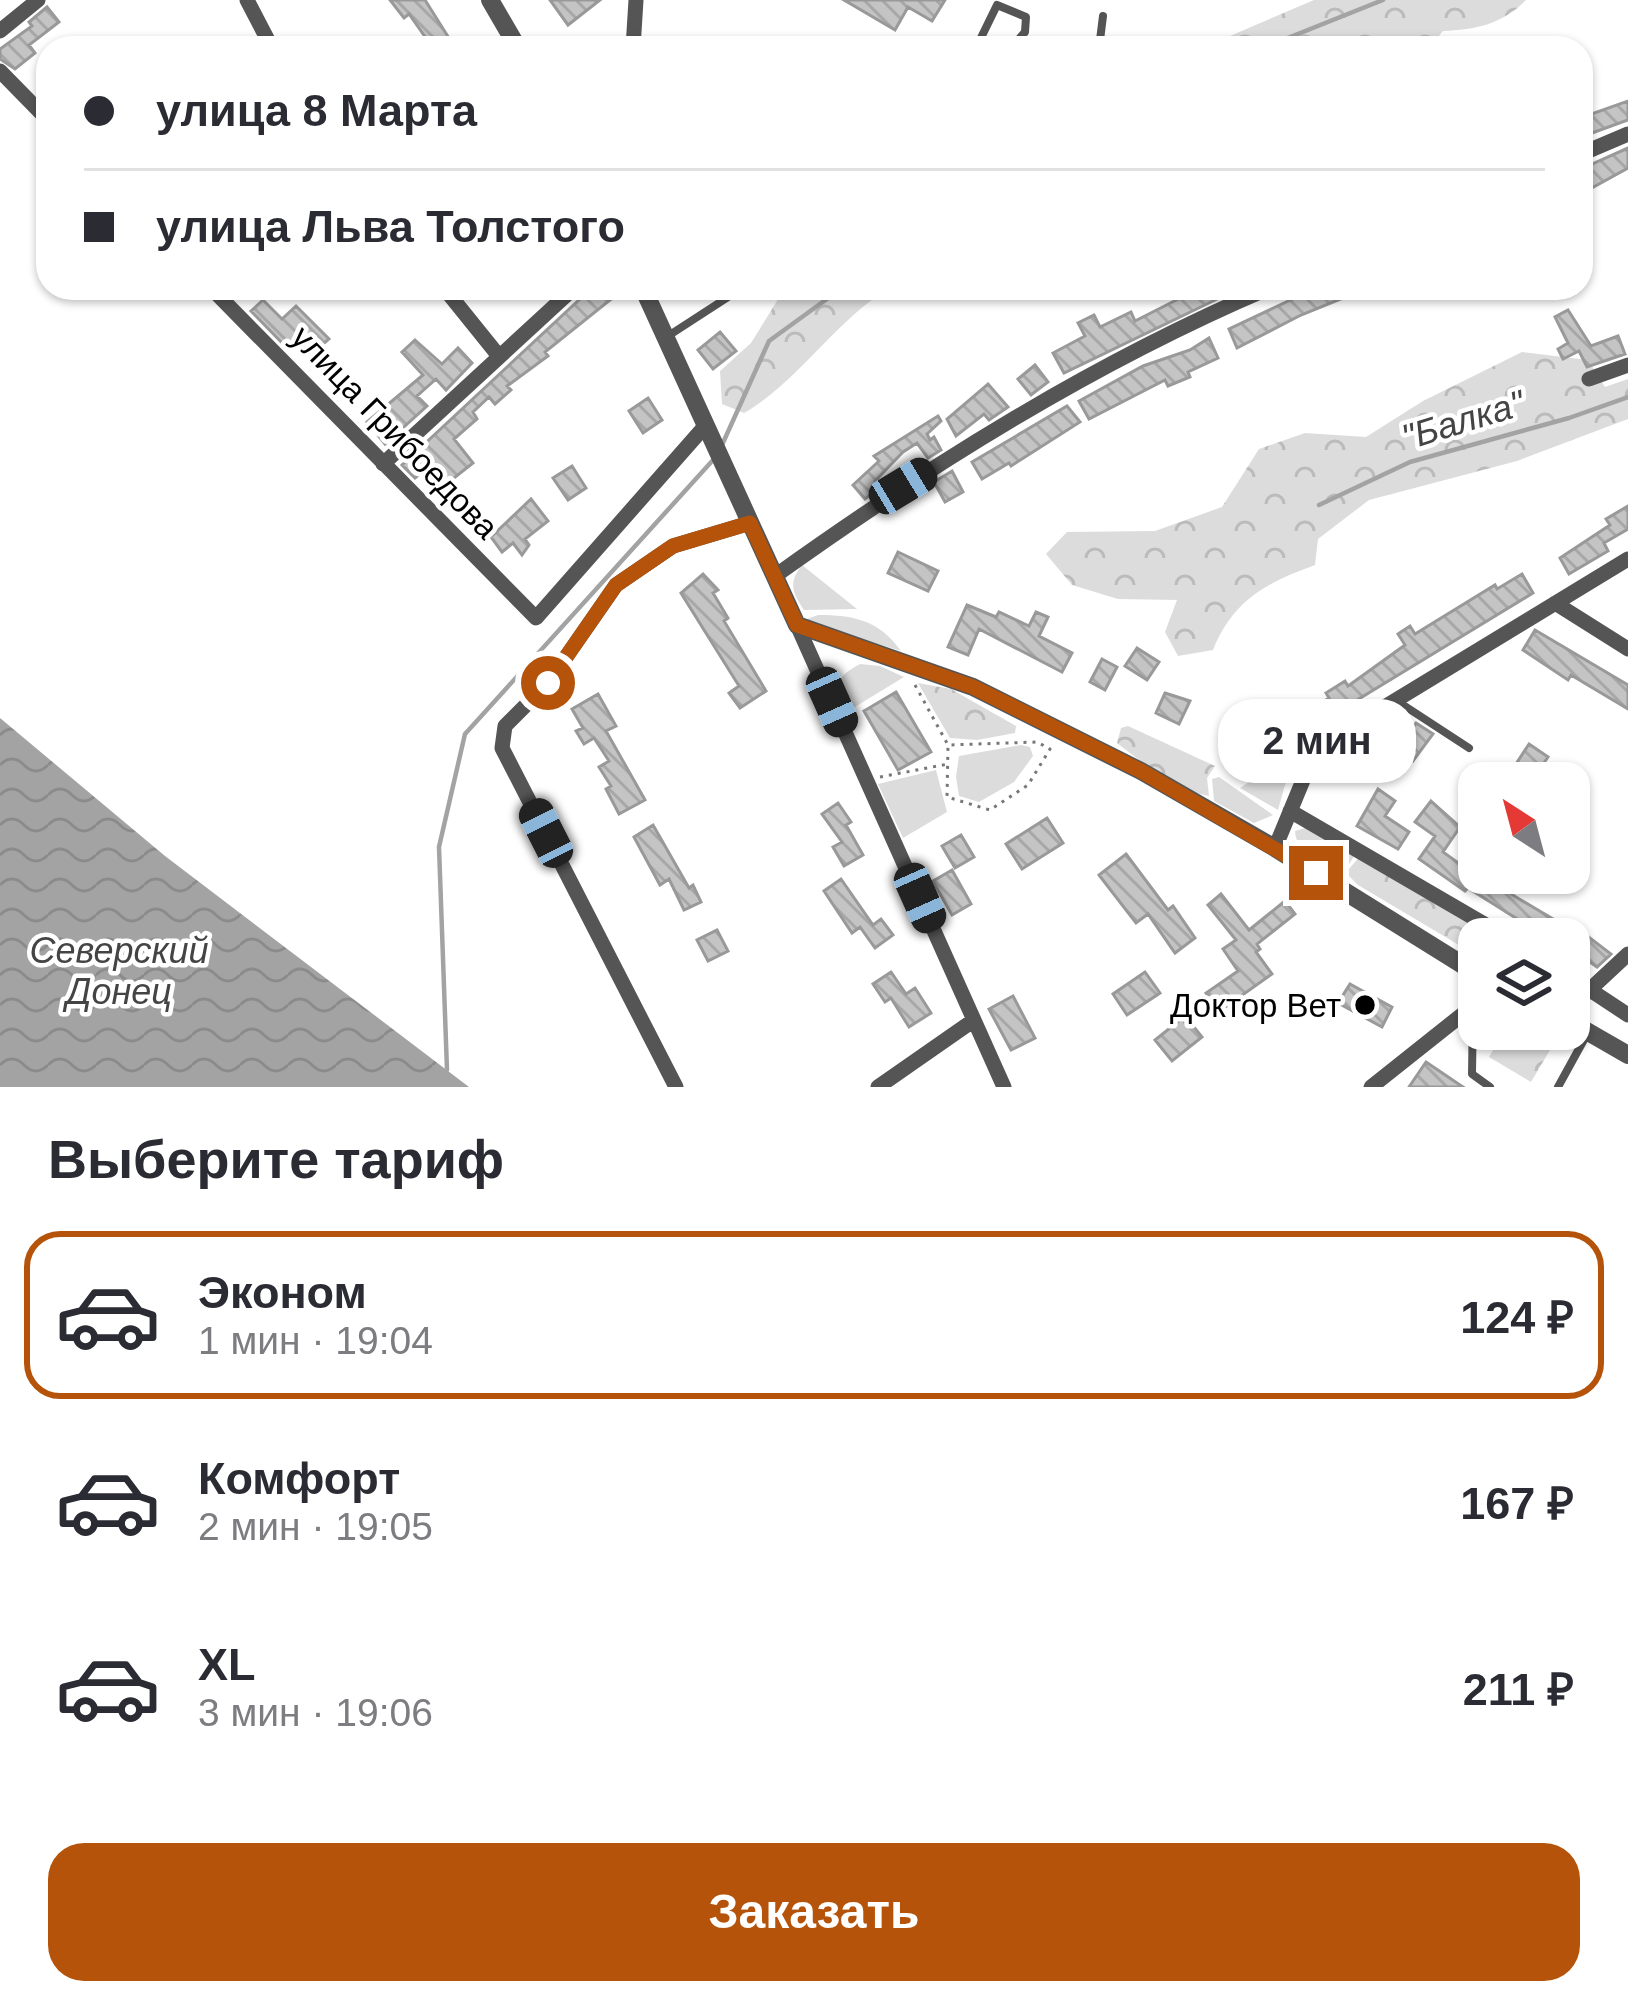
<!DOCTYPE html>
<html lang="ru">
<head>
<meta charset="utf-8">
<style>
	:root { --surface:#fff; --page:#f7f7f7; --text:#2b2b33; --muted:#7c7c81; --line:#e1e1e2; --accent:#b45309 }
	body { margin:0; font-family:Helvetica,sans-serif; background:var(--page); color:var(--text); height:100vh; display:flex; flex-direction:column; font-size:45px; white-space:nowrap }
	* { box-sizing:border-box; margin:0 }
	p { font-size:39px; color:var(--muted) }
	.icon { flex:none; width:66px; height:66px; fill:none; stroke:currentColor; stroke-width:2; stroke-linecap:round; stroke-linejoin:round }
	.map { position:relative; height:1087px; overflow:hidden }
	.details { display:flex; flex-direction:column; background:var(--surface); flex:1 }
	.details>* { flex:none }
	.top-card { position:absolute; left:36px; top:36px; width:1557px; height:264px; border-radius:36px; box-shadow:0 3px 9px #0004; display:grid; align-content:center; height:264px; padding:0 48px; background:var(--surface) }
	.needle { width:78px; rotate:324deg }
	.buttons { position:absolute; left:1458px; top:762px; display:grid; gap:24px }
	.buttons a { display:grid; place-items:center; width:132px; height:132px; border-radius:24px; background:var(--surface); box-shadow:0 3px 9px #0004; font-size:60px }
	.end { position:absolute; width:54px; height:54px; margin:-27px; border:15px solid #b45309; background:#fff; box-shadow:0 0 0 6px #fff }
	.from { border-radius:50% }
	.bubble { position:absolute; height:84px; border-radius:36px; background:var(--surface); box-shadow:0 3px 9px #0004; font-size:39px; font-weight:700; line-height:84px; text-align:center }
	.car { position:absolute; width:36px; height:72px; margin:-36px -18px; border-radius:15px; box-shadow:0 0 9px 3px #0007; background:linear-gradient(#222 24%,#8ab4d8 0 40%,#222 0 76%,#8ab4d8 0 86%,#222 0) }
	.top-card b { display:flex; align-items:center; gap:42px; height:114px; font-size:45px }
	.top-card b+b { border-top:3px solid var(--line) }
	.top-card i { width:30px; height:30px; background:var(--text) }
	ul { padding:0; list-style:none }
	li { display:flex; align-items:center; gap:36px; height:168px; margin:0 24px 18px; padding:0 24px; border:6px solid transparent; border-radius:36px }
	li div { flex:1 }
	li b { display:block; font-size:45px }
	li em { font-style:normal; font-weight:700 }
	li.selected { border-color:var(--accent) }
	li>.icon { width:108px; height:108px; stroke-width:1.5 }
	h2 { padding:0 48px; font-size:54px; line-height:144px }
	.button { display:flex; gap:24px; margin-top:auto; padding:24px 48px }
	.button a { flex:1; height:138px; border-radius:36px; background:var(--accent); color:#fff; font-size:48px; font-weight:700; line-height:138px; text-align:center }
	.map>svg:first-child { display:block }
</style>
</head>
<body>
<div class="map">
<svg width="1628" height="1087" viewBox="0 0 1628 1087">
	<defs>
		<pattern id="forest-crowns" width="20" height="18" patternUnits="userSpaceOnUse" patternTransform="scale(3)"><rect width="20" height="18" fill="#dcdcdc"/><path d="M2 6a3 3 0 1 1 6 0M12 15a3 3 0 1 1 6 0" fill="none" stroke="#bbb"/></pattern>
		<pattern id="water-waves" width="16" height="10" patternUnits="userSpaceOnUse" patternTransform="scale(3)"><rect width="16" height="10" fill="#a3a3a3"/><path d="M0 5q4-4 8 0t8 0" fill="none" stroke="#8b8b8b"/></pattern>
		<pattern id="building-back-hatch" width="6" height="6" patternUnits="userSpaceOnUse" patternTransform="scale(3)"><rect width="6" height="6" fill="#c4c4c4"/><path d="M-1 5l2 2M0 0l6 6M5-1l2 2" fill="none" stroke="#a7a7a7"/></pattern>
	</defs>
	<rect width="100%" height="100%" fill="#fff"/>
	<path fill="#dcdcdc" d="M802,565l55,44 -53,1c-12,-18 -16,-27 -2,-45z
		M818,615c36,0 61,5 83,36l-99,-30z
		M860,664l20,2 24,11 -59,36c-15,-23 -9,-37 15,-49z
		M1021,745l9,2 3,9 -19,26 -35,20 -20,-6 -3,-19 3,-21z
		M1295,750l7,8 -17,27 -7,25 -38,-22z
		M936,770l11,42 -44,26 -25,-54z
		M1219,777l54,38 -19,8 -40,-22 -2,-22z
		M1305,828l51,25 -13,21c-19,-11 -47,-19 -48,-43z"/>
	<path fill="url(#forest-crowns)" d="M1314,0h212c-23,24 -51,30 -83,31l-14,17h-227z
		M785,288h104c-55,34 -90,93 -145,125l-22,-9 -2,-33 31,-28z
		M1522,352l66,8 17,27 23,-8v40l-111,42 -148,39 -51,39 -3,26c-49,18 -82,35 -102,85l-35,6 -13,-24 12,-32 -59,-1 -46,-14 -26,-31 21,-22 88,-1 67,-24 37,-58 46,-16 61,4 57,-36z
		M918,683l33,6 65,37 -1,7 -38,7 -27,-2z
		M1128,726l87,40 -8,12 2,18c-32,-5 -67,-34 -92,-53l4,-15z
		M1361,855l103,59 21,21 11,4h-17v18l-121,-72 -9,-9v-7z
		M1505,1029h21l27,16 -22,37 -42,-25z"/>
	<path fill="url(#water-waves)" d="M0,718l165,138 304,231h-469z"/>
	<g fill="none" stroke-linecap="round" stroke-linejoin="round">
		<path stroke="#a3a3a3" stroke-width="4.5" d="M1263,48l120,-48
			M722,445l47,-104 73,-53
			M1319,505l91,-43 159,-44 59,-21
			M447,1070l-8,-223 26,-113 248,-274"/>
	</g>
	<path fill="url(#building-back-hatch)" stroke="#999" stroke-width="3" d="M390,0h35l27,43 -6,5h-13l-24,-34 -5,4z
		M550,0h50l-32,25z
		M844,0h101l-13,21 -24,-14 -13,23z
		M47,7l12,15 -30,23 6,8 -20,16 -15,-10v-10l32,-23 -3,-4z
		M1628,101v19l-36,13 -6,-17z
		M1628,148v20l-40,22 -7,-21z
		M586,288h39l-80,64 3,4 -41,30 4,4 -16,14 -6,-7 -16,15 4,7 -23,20 19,24 -24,19 -16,-19 -18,15 -13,-13 180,-168z
		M1200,288h40l-176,85 -11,-20 32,-17 -7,-13 16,-8 6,12 31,-15 4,9z
		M1316,288l49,1 -64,26 -64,33 -8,-19z
		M263,300l19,19 14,-13 33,33 -14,12 -15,-17 -14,13 -35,-36z
		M1568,310l23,36 27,-10 7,18 -38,13 -8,-16 -16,8 -5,-10 10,-6 -13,-26z
		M720,332l16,19 -23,18 -15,-19z
		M1209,338l9,20 -30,14 2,5 -22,9 -3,-6 -76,39 -10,-18 64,-35 47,-16z
		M415,340l27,24 16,-16 14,15 -26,27 -10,-11 -19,17 10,10 -42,38 -18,-22 56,-47 -21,-23z
		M1035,365l13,17 -17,13 -13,-16z
		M988,384l20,23 -19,13 -5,-6 -28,22 -9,-17z
		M648,398l14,22 -19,13 -14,-22z
		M1067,406l13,16 -69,44 -2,-3 -27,16 -10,-17z
		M938,416l3,5 -14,13 3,6 4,-3 7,13 -13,8 -11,-15 -14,9 -28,29 5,6 -15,12 -12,-14 26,-24 -5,-5z
		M572,466l14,22 -18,12 -15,-22z
		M952,471l11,21 -18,10 -11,-20z
		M531,499l17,22 -23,18 4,6 -7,10 -9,-12 -11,9 -11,-15z
		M1628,506v23l-24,14 4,8 -39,23 -9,-16 50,-33 -4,-6z
		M898,552l40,19 -10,20 -40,-18z
		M703,574l15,16 -5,3 15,25 -4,3 42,70 -26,17 -11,-15 10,-7 -58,-93z
		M1522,574l11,19 -245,149 -5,-6 21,-16 -3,-5 28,-17 -3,-5 19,-12 3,5 57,-41 -7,-11 12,-8 5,8 80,-49 2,4z
		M967,605l29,12 3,-5 30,14 7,-14 12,5 -9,19 33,17 -10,19 -83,-43 -11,26 -20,-8z
		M1535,630l93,55v24l-57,-34 -3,5 -45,-30z
		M1137,648l22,14 -12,18 -22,-14z
		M1102,659l15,8 -12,23 -15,-8z
		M896,692l35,60 -33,18 -34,-59z
		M1165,693l25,8 -11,23 -23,-11z
		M598,694l18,32 -10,5 39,69 -26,14 -13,-25 5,-3 -12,-19 10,-6 -15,-23 -10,6 -8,-13 7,-3 -11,-19z
		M1416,723l17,11 -20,27 -16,-12z
		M1276,726l10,14 -35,28 -12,-16z
		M1529,744l19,13 -13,19 -19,-12z
		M1378,789l17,12 -10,15 24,16 -11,17 -41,-23z
		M1431,801l29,26 -17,25 18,13 5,-6 13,14 37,24 54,32 3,-4 38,29 -14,13 -28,-20v-8h-20l-81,-51 -3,3 -46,-32 16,-23 -20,-14z
		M838,803l13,19 -5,3 17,30 -19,11 -11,-19 9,-5 -20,-28z
		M1047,818l16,25 -41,26 -16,-25z
		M653,825l36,63 4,-3 8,17 -17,8 -15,-31 -9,6 -26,-48z
		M961,835l13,22 -19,11 -13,-22z
		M1126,854l42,56 5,-4 22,32 -20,15 -27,-39 -12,9 -37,-48z
		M952,870l19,34 -19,11 -19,-34z
		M841,879l32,46 8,-6 12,16 -18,13 -15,-21 -8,6 -28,-42z
		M1221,894l28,36 36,-29 10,13 -38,30 3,5 -4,3 16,22 -52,37 -14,-18 32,-22 -15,-22 13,-9 -28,-35z
		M717,930l11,21 -20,10 -11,-21z
		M891,972l15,22 9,-6 16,25 -22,14 -18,-29 -6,4 -12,-18z
		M1145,972l15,21 -33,22 -14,-21z
		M1350,984l42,23 -10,20 -44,-24z
		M1013,996l22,42 -24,12 -22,-41z
		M1185,1016l17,21 -30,24 -17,-21z
		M1426,1062l37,25h-54z"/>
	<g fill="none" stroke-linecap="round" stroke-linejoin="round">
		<path stroke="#777" stroke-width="3" stroke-dasharray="3 6" stroke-linecap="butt" d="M915,685l33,60 89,-3 13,7 -22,36 -38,25 -43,-13 1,-52
			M880,777l68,-13"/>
		<path stroke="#555" stroke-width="8" d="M976,48l21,-43 29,12 -1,15 -14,16
			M1099,48l4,-32
			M668,336l74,-48
			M1397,701l72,47
			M1473,1009l-1,65 18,13
			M1558,1087l28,-51"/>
		<path stroke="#555" stroke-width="15" d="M247,0l25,48
			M0,31l38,-31
			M633,48l3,-48
			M0,71l48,49
			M1581,154l47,-20
			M211,288l325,330 170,-193
			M444,288l54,67
			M1589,379l39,-14
			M383,464l191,-176
			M775,576c155,-111 318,-213 494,-288
			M1555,603l73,46
			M797,625l207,462
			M1290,811l220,128
			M1275,848l36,-87 16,-19 301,-183
			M1569,976l59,39
			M1569,1009l59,-55
			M676,1087l-174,-339 3,-22 43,-43 68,-98 57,-39 77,-23
			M878,1087l96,-67
			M1371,1087l102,-81 6,-8"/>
		<path stroke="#555" stroke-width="18" d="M490,0l28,48
			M643,288l154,337 176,62 168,84 134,77 204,127
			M1569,1021l59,34"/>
	</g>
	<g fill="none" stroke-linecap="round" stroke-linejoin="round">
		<path stroke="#b45309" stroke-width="15" d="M548,683l68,-98 57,-39 77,-23 47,102 176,62 168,84 175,102"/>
	</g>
	<circle fill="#000" stroke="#fff" stroke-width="4.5" cx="1365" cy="1005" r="12"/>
	<g text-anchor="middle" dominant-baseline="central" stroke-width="9" stroke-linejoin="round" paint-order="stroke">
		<g font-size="33" fill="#000" stroke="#fff">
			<text transform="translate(395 432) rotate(46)">улица Грибоедова</text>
		</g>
		<g font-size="33" fill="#000" stroke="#fff" text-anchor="end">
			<text x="1341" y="1005">Доктор Вет</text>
		</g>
		<g font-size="36" font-style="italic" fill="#444" stroke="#fff">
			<text transform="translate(1463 420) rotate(-17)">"Балка"</text>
			<text x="119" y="950">Северский<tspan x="119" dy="41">Донец</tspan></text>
		</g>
	</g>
</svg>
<div class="buttons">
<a><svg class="needle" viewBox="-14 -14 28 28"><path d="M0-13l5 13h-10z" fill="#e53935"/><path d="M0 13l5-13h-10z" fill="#7c7c81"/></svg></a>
<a><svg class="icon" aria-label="layers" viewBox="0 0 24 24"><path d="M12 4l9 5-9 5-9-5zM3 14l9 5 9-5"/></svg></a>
</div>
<i class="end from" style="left:548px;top:683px"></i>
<i class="end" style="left:1316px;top:873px"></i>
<div class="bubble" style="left:1218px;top:699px;width:198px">2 мин</div>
<i class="car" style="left:903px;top:486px;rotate:59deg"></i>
<i class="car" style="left:832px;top:702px;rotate:156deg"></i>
<i class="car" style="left:546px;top:833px;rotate:333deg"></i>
<i class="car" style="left:920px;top:898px;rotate:156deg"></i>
<div class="top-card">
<b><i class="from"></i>улица 8 Марта</b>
<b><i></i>улица Льва Толстого</b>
</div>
</div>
<section class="details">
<h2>Выберите тариф</h2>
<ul>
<li class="selected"><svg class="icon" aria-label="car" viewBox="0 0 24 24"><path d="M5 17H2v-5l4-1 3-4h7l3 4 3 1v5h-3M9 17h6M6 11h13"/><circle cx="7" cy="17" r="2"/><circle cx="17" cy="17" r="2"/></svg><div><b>Эконом</b><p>1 мин · 19:04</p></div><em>124 ₽</em></li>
<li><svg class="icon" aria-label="car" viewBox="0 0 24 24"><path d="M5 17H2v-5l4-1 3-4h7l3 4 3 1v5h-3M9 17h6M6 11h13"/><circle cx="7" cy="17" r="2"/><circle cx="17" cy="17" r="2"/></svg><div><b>Комфорт</b><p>2 мин · 19:05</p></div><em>167 ₽</em></li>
<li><svg class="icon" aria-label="car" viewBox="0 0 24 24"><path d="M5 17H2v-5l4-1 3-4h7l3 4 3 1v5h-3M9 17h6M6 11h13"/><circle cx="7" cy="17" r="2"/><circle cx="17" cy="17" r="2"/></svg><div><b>XL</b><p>3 мин · 19:06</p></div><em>211 ₽</em></li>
</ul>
<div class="button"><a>Заказать</a></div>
</section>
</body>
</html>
